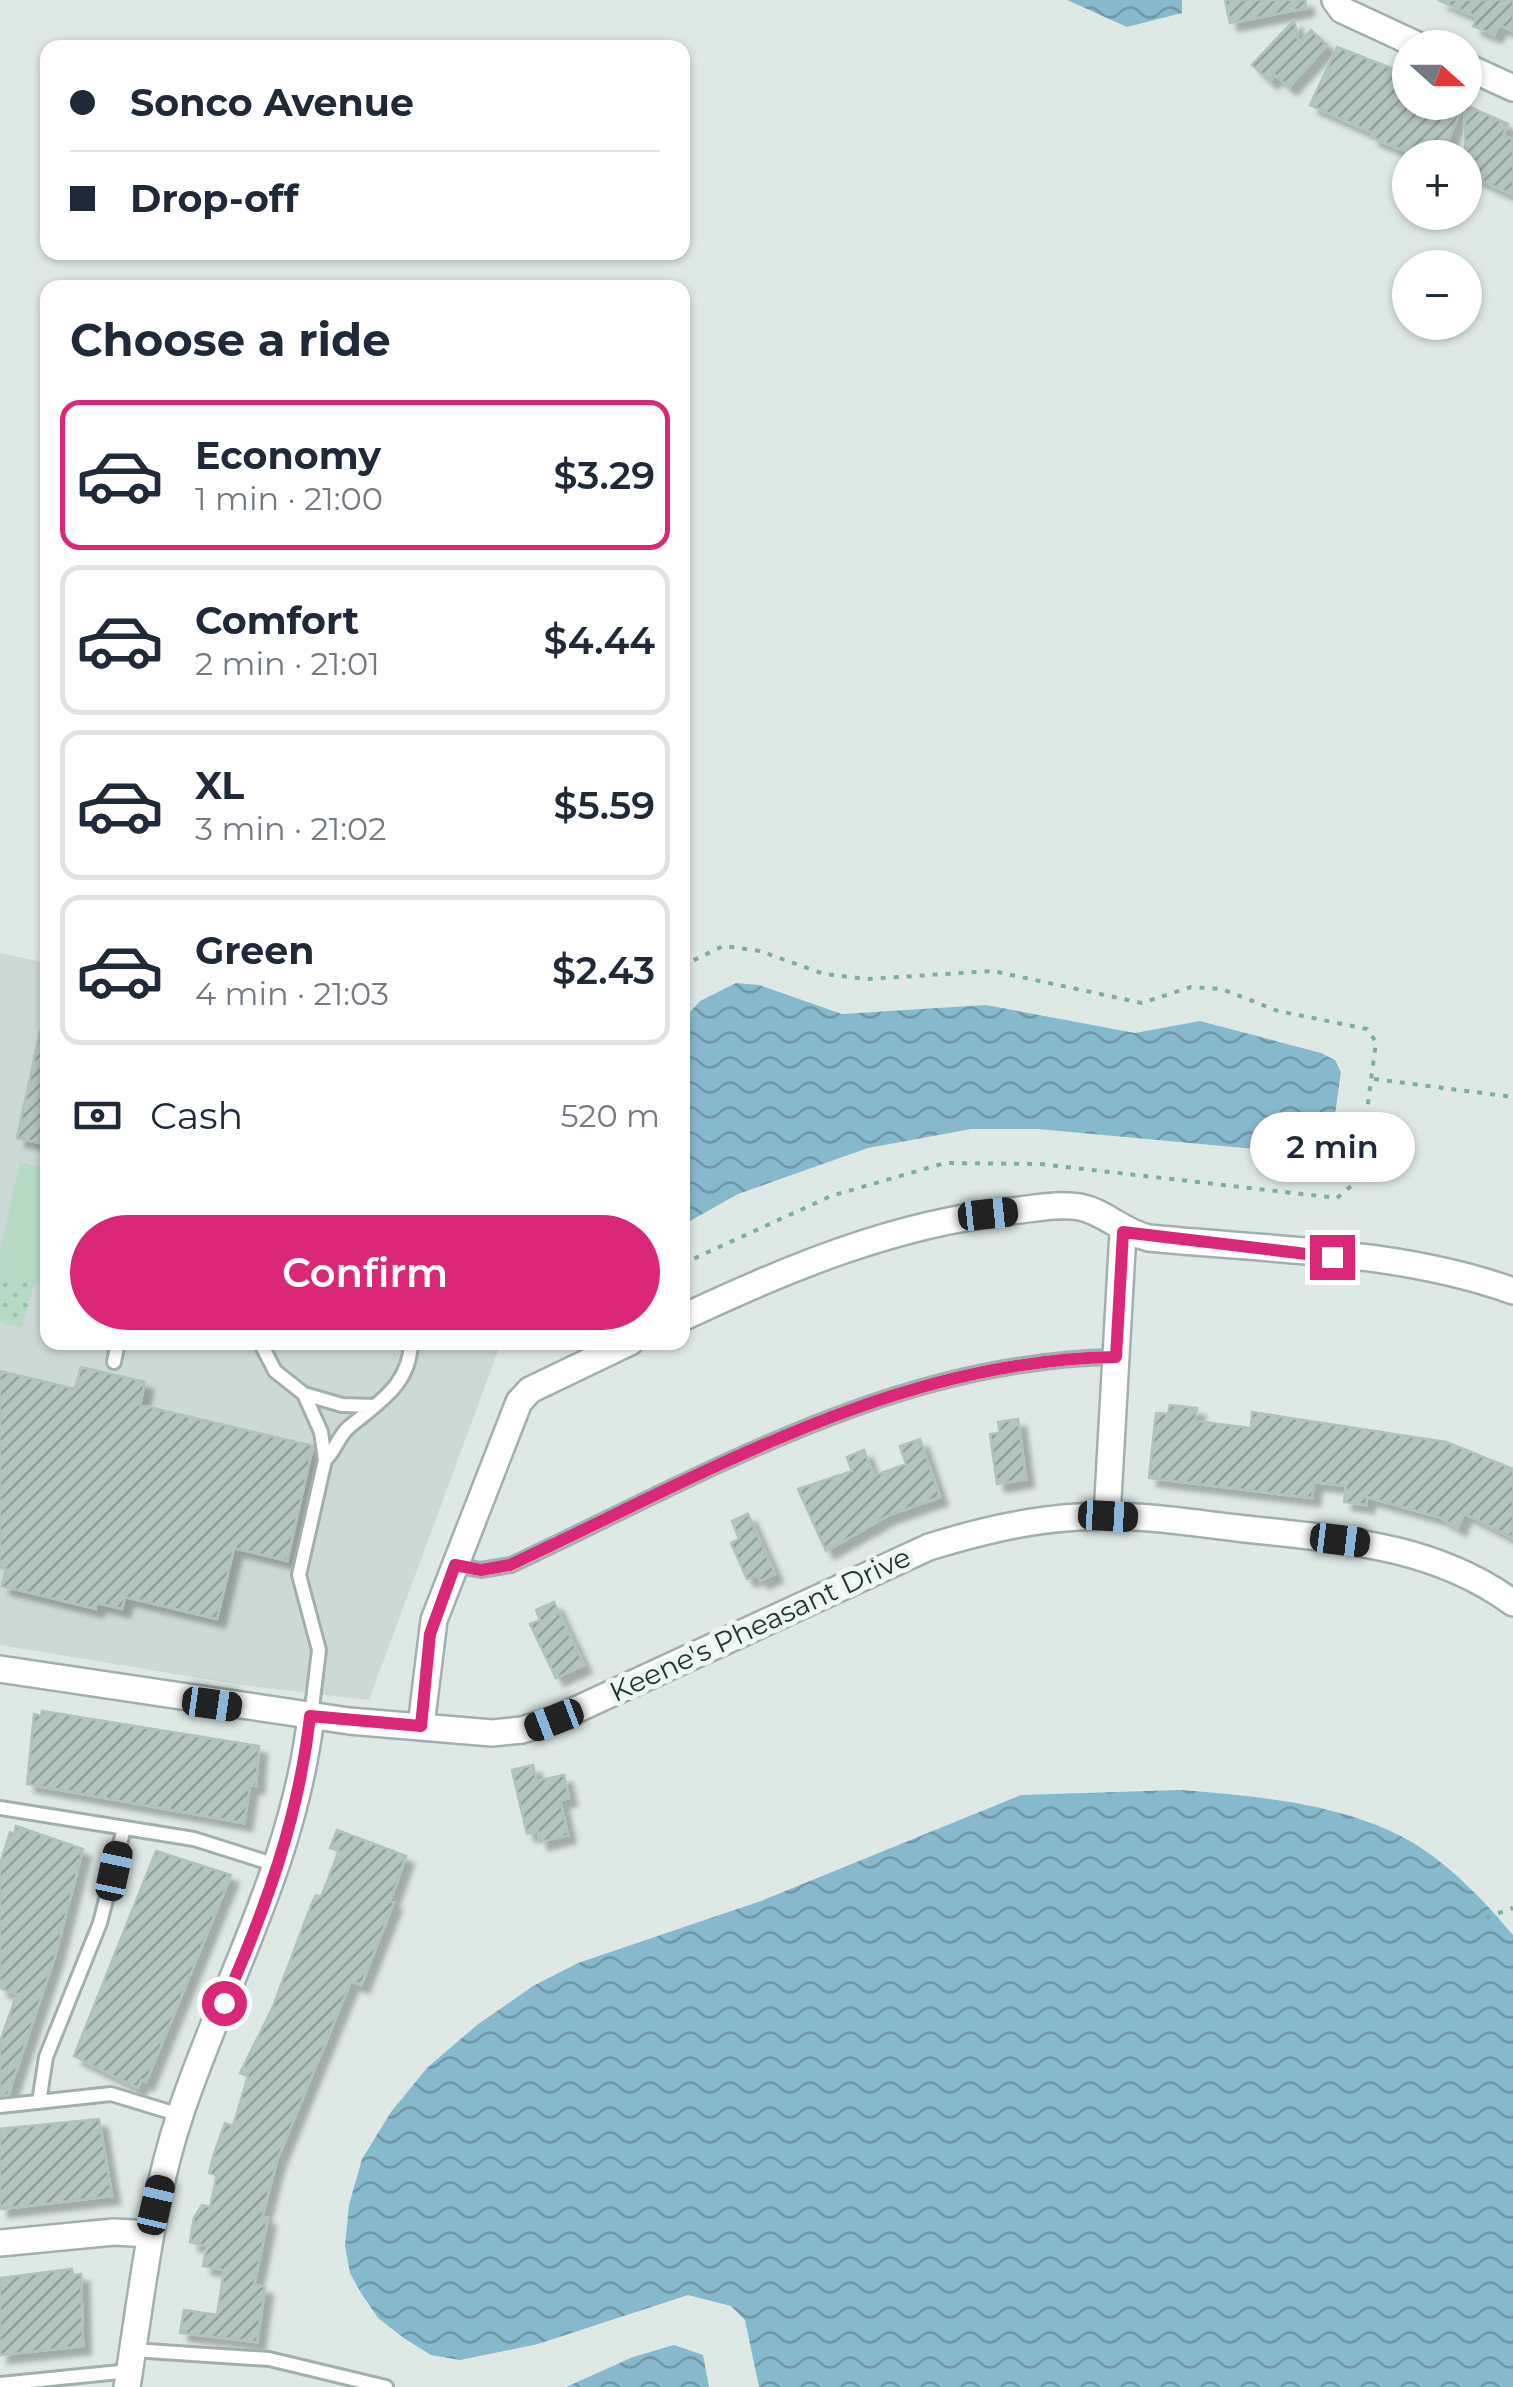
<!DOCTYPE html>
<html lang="en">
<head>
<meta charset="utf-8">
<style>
	:root { --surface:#fff; --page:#f2f2f3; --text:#1f2937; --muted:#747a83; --line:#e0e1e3; --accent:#db2777 }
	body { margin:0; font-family:Montserrat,sans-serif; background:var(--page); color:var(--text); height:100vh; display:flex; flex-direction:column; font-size:38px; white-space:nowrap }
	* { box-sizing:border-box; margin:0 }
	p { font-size:32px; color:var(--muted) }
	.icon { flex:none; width:55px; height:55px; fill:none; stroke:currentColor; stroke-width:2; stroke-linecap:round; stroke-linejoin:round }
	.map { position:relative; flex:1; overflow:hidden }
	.details { position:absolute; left:40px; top:280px; width:650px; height:1070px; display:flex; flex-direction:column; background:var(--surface); border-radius:20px; box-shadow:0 2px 8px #0004 }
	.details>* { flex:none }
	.top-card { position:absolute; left:40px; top:40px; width:650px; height:220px; border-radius:20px; box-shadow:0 2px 8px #0004; display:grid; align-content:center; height:220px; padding:0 30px; background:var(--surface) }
	.needle { width:65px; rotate:111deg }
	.tools { position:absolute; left:1392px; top:30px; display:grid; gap:20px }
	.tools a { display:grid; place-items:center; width:90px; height:90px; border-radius:50%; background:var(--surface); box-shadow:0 2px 8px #0004; font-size:50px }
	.end { position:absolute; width:45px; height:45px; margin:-22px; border:12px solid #db2777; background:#fff; box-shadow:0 0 0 5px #fff }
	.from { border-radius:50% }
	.bubble { position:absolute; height:70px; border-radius:35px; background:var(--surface); box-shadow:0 2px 8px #0004; font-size:32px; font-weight:600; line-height:70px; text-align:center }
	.car { position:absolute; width:30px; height:60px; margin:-30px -15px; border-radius:12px; box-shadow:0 0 8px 2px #0007; background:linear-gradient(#222 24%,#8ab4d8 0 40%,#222 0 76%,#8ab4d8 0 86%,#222 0) }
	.top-card b { display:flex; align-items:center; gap:35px; height:95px; font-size:38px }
	.top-card b+b { border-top:2px solid var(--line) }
	.top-card i { width:25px; height:25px; background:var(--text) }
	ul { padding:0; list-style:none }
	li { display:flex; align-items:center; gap:30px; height:150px; margin:0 20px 15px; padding:0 10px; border:5px solid var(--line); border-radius:20px }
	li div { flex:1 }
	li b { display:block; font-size:38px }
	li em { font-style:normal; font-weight:600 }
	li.on { border-color:var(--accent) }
	li>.icon { width:90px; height:90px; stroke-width:1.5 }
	h2 { padding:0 30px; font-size:45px; line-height:120px }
	.pay { display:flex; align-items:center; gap:25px; height:110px; padding:0 30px; font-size:38px }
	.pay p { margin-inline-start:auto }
	.primary-button { display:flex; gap:20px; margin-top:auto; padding:20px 30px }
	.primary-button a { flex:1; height:115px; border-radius:60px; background:var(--accent); color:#fff; font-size:40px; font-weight:600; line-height:115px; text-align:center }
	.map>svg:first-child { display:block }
</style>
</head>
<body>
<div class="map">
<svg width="1513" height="2387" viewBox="0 0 1513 2387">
	<defs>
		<pattern id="grass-dots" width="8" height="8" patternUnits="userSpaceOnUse" patternTransform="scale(2.5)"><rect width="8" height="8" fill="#b7dac5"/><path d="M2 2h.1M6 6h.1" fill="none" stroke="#9dbcaa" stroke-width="1.8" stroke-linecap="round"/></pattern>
		<pattern id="water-waves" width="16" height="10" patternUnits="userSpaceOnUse" patternTransform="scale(2.5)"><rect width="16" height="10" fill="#87b9cd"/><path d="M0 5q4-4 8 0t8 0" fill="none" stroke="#6e97a7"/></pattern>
		<pattern id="building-hatch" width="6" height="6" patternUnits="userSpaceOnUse" patternTransform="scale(2.5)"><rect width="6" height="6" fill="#b4c4bf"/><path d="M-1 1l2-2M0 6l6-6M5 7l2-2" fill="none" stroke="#92a09c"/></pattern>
		<filter id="shadow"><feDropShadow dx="8" dy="8" stdDeviation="2.5" flood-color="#0004"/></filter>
	</defs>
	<rect width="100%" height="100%" fill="#dee9e6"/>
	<path fill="#ccd9d5" d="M0,953l47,10 1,379 453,1 -132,357 -127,-15 -242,-40z"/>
	<path fill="url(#grass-dots)" d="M0,1276l34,8 -12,43 -22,-5z"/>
	<path fill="#b7dac5" d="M20,1162l27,7v118l-47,-11v-26z"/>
	<path fill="url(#water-waves)" d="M1067,0h115v13l-55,14z
		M736,983l23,2 83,29 144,-9 149,28 65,-12 121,32 14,7 6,12 -12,84 -10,6 -53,-12 -228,-21h-67l-103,19 -130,46 -55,31v-205l17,-19z
		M1180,1790c76,6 172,14 238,56 36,23 68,57 95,89v452h-754l-14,-67 -14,-14 -43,-11 -150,49 -78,16 -29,-5 -26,-16 -27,-21 -17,-25 -11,-20 -5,-27 4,-41 13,-46 29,-47 36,-44 50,-43 56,-39 45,-23 183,-62 260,-106z
		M674,2345l29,10 6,32h-143l67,-30z"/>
	<path fill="url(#building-hatch)" stroke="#b1c2bd" stroke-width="2.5" filter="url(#shadow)" d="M1225,0h80l1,8 -76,15z
		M1438,0h75v31l-14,-6 -5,10 -21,-9 4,-9z
		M1294,20l5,24 12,-14 16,15 -38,42 -14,-12 -5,6 -18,-16z
		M1337,47l67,26 -6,15 12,6v8h55l-25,56h-17l-31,-12 -21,-9 2,-4 -63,-28z
		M1465,105l43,19 -5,11 10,5v55l-48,-22z
		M40,1032l8,1v112l-31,-7z
		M81,1367l64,15 -5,23 173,41 -26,115 -53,-13 -17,71 -92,-22 -3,12 -25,-6 -1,6 -94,-23 4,-17 -6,-1v-197l75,18z
		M1170,1405l27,3 -2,13 56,7 1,-16 194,30 67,27v69l-49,-25 -6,15 -19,-11 -72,-20 -1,8 -22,-3 2,-16 -32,-4 -2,16 -163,-20 7,-65 12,1z
		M1018,1419l8,60 -29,5 -7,-50 10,-1 -2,-11z
		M920,1439l20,58 -51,18 -63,36 -28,-62 54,-18 -5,-14 17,-7 10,26 32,-12 -6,-18z
		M748,1514l27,60 -15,7 -2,-6 -11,4 -16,-36 8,-4 -7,-18z
		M554,1602l30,63 -28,13 -26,-54 10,-4 -4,-10z
		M42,1711l217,35 -3,40 -6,-1 -6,38 -217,-39 7,-70 7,2z
		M533,1765l3,16 28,-6 5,23 -9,2 8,35 -28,7 -2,-11 -11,3 -15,-64z
		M16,1826l67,23 -28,107 -47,139 -8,1v-55l17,-47 -17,-6v-124l10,-32 4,2z
		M337,1830l69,26 -16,45 4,1 -33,83 -10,-4 -74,179 -15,57 6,1 -14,67 11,2 -8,55 -77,-9 4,-23 33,5 7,-45 -21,-4 4,-20 -17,-4 4,-24 8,-13 8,2 7,-32 -8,-2 5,-19 11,-31 8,3 15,-50 -8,-3 32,-64 40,-106 4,-8 5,2 18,-46 -9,-3z
		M156,1851l75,24 -85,207 -5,-2 -3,8 -64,-32z
		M99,2119l13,77 -112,13v-80z
		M72,2269l1,6 8,-1 2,72 -83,9v-77z"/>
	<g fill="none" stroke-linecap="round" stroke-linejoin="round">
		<defs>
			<path id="lane" d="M260,1342l15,29 29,23 17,38 4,28 -26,115 20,75 -8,66
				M114,1362l4,-20
				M304,1394l38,11 33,1
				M325,1460c10,-9 13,-23 23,-32 29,-25 62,-42 63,-86
				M455,1565l26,5 30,-5c194,-91 385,-205 605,-208
				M0,1808l194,31 82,26
				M39,2102l7,-45 54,-134 24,-95
				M0,2106l111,-12 69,21
				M132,2350l137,9 117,28
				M0,2384l130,-13"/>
			<path id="street" d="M1335,0l7,10 82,38
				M1465,66l48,22
				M682,1318c106,-50 212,-94 329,-107 22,-2 46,-8 69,-4 25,5 42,25 69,31 119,12 250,12 364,53
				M1107,1516l16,-284
				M0,1669l349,52 143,12 30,-3 32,-10 375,-173c49,-15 97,-27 149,-30 53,-4 107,5 159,11 96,11 195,15 276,75
				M421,1726l13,-106 85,-218 11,-12 100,-48
				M0,2243l114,-11 36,2
				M127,2387c15,-93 24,-186 54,-275 46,-136 113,-250 130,-396"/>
		</defs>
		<use href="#lane" stroke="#a1b0ad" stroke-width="18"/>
		<use href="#street" stroke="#a1b0ad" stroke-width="30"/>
		<path stroke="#7faca4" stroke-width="4" stroke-dasharray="5 8" stroke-linecap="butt" d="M682,966l41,-20 37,5 64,23 43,5 126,-8 149,32 49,-16 31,2 56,22 89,18 9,13 -18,138 -21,18 -297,-34 -95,-1 -114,33 -149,68
			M1374,1079l139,18
			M1486,1918l27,-10"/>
		<use href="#lane" stroke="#fff" stroke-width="12"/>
		<use href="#street" stroke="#fff" stroke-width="25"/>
	</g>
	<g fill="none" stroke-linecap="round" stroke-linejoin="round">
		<path stroke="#db2777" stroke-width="12" d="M224,2003c41,-92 75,-186 86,-287l111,10 9,-92 25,-69 26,5 29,-5c195,-91 386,-205 606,-208l7,-125 209,25"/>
	</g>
	<g text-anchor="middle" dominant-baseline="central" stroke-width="10" stroke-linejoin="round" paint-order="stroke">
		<g font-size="28" fill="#203835" stroke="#eef6f3">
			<text transform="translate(760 1624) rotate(-25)">Keene's Pheasant Drive</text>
		</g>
	</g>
</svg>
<div class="tools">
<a><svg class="needle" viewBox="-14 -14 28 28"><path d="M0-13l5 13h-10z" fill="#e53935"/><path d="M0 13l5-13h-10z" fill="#747a83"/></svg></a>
<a>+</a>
<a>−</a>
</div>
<i class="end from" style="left:224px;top:2003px"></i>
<i class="end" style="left:1332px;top:1257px"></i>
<div class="bubble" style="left:1250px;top:1112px;width:165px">2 min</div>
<i class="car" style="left:988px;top:1214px;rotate:84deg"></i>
<i class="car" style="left:1108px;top:1516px;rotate:93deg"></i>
<i class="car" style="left:1340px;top:1540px;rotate:97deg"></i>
<i class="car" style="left:212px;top:1704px;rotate:98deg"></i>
<i class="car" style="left:554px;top:1720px;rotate:249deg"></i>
<i class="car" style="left:114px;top:1871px;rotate:12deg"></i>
<i class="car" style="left:156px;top:2205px;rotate:13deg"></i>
<div class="top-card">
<b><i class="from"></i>Sonco Avenue</b>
<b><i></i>Drop-off</b>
</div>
<section class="details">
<h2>Choose a ride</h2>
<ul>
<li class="on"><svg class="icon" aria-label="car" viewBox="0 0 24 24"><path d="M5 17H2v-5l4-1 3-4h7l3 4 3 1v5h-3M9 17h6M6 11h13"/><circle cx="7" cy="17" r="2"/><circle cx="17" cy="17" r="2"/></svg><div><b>Economy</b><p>1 min · 21:00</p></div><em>$3.29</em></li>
<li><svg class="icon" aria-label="car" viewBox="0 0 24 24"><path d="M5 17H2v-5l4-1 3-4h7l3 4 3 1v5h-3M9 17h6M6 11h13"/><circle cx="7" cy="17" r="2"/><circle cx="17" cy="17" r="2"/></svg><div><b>Comfort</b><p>2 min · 21:01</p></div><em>$4.44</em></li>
<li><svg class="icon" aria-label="car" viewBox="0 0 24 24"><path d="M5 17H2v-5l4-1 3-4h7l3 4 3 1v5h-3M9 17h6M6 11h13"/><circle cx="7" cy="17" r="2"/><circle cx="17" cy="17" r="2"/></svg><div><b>XL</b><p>3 min · 21:02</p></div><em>$5.59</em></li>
<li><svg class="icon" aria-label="car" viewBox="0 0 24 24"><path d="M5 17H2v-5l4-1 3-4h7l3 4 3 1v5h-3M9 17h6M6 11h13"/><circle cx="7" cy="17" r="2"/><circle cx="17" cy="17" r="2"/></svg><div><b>Green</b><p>4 min · 21:03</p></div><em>$2.43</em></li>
</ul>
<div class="pay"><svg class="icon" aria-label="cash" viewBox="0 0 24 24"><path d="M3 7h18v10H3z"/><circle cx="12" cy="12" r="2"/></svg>Cash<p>520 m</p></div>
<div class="primary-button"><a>Confirm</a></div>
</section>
</div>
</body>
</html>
